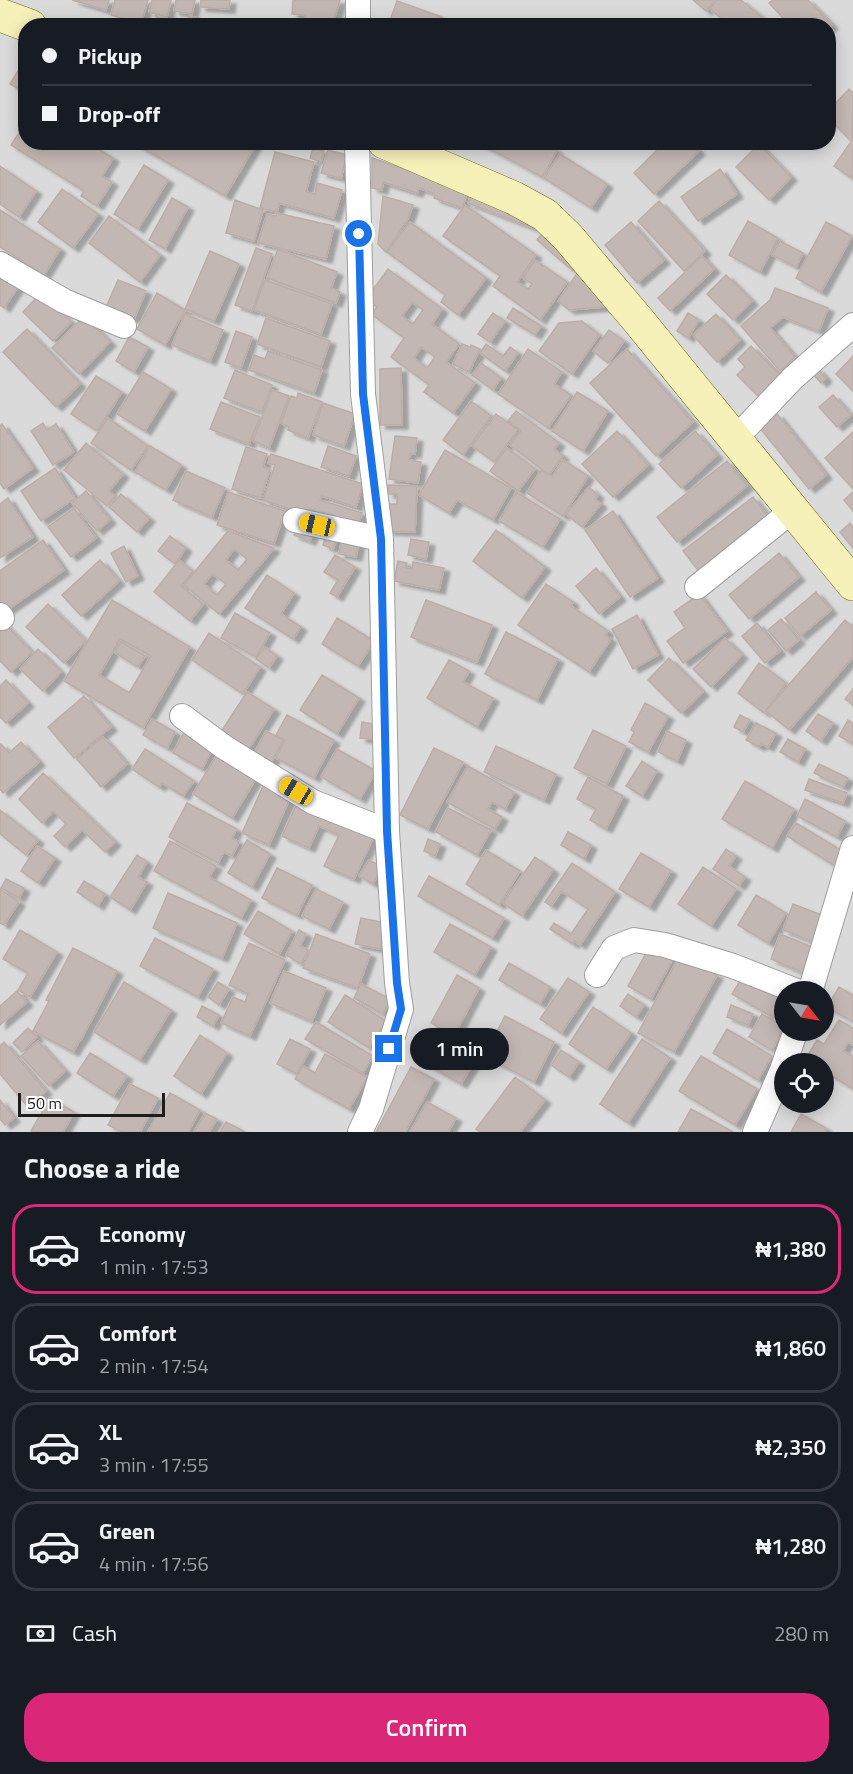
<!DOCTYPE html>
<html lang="en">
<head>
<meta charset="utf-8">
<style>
	:root { --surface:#171b24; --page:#242831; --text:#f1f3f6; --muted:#9ea1a6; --line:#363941; --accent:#db2777 }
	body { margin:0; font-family:"Titillium Web",sans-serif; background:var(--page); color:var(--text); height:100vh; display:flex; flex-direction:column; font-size:22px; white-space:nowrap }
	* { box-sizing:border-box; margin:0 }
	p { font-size:20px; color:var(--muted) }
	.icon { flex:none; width:33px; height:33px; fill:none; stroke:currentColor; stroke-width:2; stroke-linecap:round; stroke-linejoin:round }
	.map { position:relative; height:1132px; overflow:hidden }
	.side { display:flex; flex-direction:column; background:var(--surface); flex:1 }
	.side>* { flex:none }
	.guide { position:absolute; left:18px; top:18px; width:818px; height:132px; border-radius:24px; box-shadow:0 3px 15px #0003; display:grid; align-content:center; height:132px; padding:0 24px; background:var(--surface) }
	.needle { width:39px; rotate:121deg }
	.fabs { position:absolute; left:774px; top:981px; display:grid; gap:12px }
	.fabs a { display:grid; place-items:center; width:60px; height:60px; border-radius:50%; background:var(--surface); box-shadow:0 3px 15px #0003; font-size:30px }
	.scale { position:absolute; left:18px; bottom:15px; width:147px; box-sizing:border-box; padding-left:6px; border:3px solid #1d1d1d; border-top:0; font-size:16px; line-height:21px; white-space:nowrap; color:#1d1d1d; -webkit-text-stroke:4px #fff; paint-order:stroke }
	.end { position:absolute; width:27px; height:27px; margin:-14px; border:8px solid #1a73e8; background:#fff; box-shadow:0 0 0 3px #fff }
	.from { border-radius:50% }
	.bubble { position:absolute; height:42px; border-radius:21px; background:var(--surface); box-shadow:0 3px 15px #0003; font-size:20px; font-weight:600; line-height:42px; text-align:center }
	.car { position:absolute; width:18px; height:36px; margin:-18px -9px; border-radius:8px; box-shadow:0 0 4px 2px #0007; background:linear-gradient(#f5c518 24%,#345 0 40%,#f5c518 0 76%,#345 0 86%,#f5c518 0) }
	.guide b { display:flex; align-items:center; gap:21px; height:57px; font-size:22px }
	.guide b+b { border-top:2px solid var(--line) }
	.guide i { width:15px; height:15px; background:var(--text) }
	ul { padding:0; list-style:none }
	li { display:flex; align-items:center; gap:18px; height:90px; margin:0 12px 9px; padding:0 12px; border:3px solid var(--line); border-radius:24px }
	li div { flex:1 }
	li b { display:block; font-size:22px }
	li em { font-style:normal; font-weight:600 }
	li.on { border-color:var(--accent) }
	li>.icon { width:54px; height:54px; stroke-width:1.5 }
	h2 { padding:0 24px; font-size:27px; line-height:72px }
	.pay { display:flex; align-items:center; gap:15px; height:66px; padding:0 24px; font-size:22px }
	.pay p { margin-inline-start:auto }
	.primary-button { display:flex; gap:12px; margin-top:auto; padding:12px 24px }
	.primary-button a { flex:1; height:69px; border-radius:24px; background:var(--accent); color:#fff; font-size:24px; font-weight:600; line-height:69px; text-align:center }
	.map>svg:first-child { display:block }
</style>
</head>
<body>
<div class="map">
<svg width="853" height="1132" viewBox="0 0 853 1132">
	<defs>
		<filter id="shadow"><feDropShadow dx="6" dy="4" stdDeviation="1.5" flood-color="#0004"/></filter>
	</defs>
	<rect width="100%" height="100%" fill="#eee8e3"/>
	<path fill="#dbdada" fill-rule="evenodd" d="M0,0h853v1132h-853zM26,26h802v116h-802zM784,992h40v38h-40zM784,1064h40v38h-40z"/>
	<path fill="#c2b7b3" stroke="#beada6" stroke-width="1.5" fill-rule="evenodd" filter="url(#shadow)" d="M72,0h37l-3,10z
		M115,0h33l-7,24 -30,-9z
		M152,0h19l-4,17 -18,-5z
		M176,0h19l-3,14 -18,-3z
		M201,0h29l-1,9 -29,-2z
		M293,0h47l-8,26h-26l-1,-11 -13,-1z
		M693,0h22l-9,11z
		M717,0h24l28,23 -2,3h-37l-20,-17z
		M773,0h35l24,25 -4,4v-3h-37l-22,-23z
		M397,1l45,16 -1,3 15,6h-68z
		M189,16l46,10h-80l2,-9 30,6z
		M26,58v35l-16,-9z
		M849,89l4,4 -1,49 -24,-24v-7z
		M26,122v20h61l26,16 -11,18 10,6 -15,24 -16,-10 3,-5 -73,-46z
		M132,142h122l2,2 -31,52z
		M477,142h19l-4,8z
		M499,142h44l14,8 -15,27 -48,-26z
		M665,142h25l9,9 -45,43 -20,-21z
		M850,143l3,2v29l-2,4 -17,-12z
		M759,144l32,33 -22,23 -33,-33z
		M313,148l11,3 -3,11 -11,-4z
		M328,150l19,5 -6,23 -20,-5z
		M275,152l39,10 -8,30 9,2 2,-11 25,7 -8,28 -55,-15 -2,9 -17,-4z
		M560,154l47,30 -16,24 -47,-30z
		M372,158l96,33 -6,17 -28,-10 1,-4 -16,-6 -2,5 -34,-11 -1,8 -10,-2z
		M144,165l24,15 -30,49 -24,-15z
		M0,166l36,25 -17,26 -19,-13z
		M720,169l17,25 -39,27 -17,-24z
		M62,189l36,25 -25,34 -35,-26z
		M472,193l67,37 -71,-27z
		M383,196l30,9 -5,14 -22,33 -8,-8z
		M172,198l16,9 -23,42 -16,-9z
		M235,200l28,10 -9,31 -28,-8z
		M659,201l46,50 -21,20 -46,-50z
		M465,205l71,50 -19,27 11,7 4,-5 -9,-6 12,-18 32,22 -27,38 -47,-34 7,-10 -57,-40z
		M0,210l60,39 -16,26 -44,-28z
		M277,213l57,13 -8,33 -68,-16 9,-29 9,2z
		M109,216l51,39 -20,27 -51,-39z
		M748,221l30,17 -18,34 -31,-17z
		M410,222l76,56 -28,37 -17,-13 4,-7 -58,-43z
		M631,222l33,38 -27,23 -32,-38z
		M826,222l26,14 -31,56 -25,-14z
		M545,230l37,32 -9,9 -36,-31z
		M780,241l23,12 -7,14 -24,-12z
		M256,248l16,6 -20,57 -17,-6z
		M278,249l59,23 -6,16 9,4 -4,11 -69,-25z
		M210,251l29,13 -25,57 -29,-12z
		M702,256l12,13 -44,42 -12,-13z
		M388,269l54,40 -10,15 27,20 -13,18 29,21 -22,30 -29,-21 5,-7 -38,-28 13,-19 -33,-24 6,-7 -11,-8zM412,302l11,8 -10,14 -11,-8zM421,347l14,10 -8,11 -13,-10z
		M578,272l39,34 -48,4 -11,-9z
		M0,275l18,12 -14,21 -4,-3z
		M726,275l26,26 -19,19 -26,-26z
		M118,280l28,11 -12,28 -28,-12z
		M265,280l67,24 -11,30 -67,-24z
		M775,288l53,20 -9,23 -36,-14 -13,11 25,29 -15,14 -39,-45 29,-26z
		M41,293l30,29 -18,19 -30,-29z
		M157,293l28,17 -20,35 -28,-16z
		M513,308l28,18 -6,9 -28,-17z
		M493,313l12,8 -15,21 -12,-8z
		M688,313l11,7 -11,18 -11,-7z
		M185,314l38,16 -13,31 -38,-16z
		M716,314l24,26 -23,22 -24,-27z
		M84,316l26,26 -31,32 -27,-26z
		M266,318l64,23 -9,26 -64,-23z
		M582,321l17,14 -27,39 -33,-23 20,-28z
		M27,329l53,55 -24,23 -53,-55z
		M609,330l15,11 -16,22 -15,-12z
		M236,331l16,6 -11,31 -16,-6z
		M129,337l19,10 -14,25 -18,-11z
		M462,344l8,3 1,-2 9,4 -11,23 -16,-8z
		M486,344l17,12 7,-9 8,6 -13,18 -25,-18z
		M751,346l31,31 -21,22 -24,-24 8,-8 -7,-8z
		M528,349l34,23 -8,12 17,11 -23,33 -50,-34z
		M627,349l66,73 -37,34 -66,-73z
		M268,351l54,19 -8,23 -65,-23 5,-15 11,4z
		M853,356v35l-17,-17z
		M481,363l20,15 -8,12 -21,-15z
		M401,368l1,57h-22v-56z
		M817,368l9,10 -5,5 -9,-10z
		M235,370l37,15 -10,27 -38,-14z
		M143,372l28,17 -26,42 -28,-17z
		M96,376l26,16 -25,39 -26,-17z
		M272,390l17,6 -20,52 -16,-7z
		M577,392l31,19 -25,40 -31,-20z
		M298,393l24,9 -14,36 -20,-8 1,-3 -8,-4 10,-27 6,2z
		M833,395l18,20 -14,12 -18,-20z
		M471,401l20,15 -28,39 -20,-15z
		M221,402l39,15 -11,27 -39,-15z
		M323,403l32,11 -11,32 -31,-11z
		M516,411l43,32 -5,6 9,7 -14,19 -39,-30 11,-14 -13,-10z
		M496,414l22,16 -24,32 -22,-16z
		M777,414l49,61 -17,14 -49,-61z
		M108,418l40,28 -17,24 -40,-27z
		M43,423l4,7 9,-6 18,28 -21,13 -22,-34z
		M2,424l31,44 -29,21 -4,-6v-57z
		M617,431l31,34 -35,32 -31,-33z
		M695,431l22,24 -36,33 -22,-24z
		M853,432v57l-28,-31z
		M395,436l22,2 -2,16 -5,-1 -1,7 12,2 -3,21 -29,-4z
		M86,443l37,31 -14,17 6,5 -8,10 -43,-36z
		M150,446l31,19 -15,25 -31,-18z
		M328,446l28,10 -7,20 -28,-9z
		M246,447l21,7 -4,13 7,2 -9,29 -29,-9z
		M507,448l28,21 -17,22 -28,-20z
		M445,450l66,38 -18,32 -36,-20 -8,13 -30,-18z
		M271,454l92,30 -7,23 -34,-11 -2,4 42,13 -5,18 -94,-31 12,-35 -7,-2z
		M563,460l25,16 -25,40 -36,-23 14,-23 11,7z
		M727,461l20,25 -70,56 -20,-25z
		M55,468l20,30 -34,23 -20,-30z
		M186,471l39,17 -13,29 -39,-17z
		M388,485l29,1 -2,46 -27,-1 1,-27h8v-10h-9z
		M589,487l9,8 -3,4 6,5 -19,23 -16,-13z
		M86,491l24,29 -13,11 -25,-28z
		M228,492l57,19 -11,32 -57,-18z
		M516,492l44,27 -17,28 -44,-26z
		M853,492v19l-9,-11z
		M121,494l28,24 -12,14 -28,-25z
		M753,497l17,22 -70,54 -17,-22z
		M8,498l25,39 -33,21v-54z
		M74,508l22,30 -25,19 -23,-30z
		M613,511l45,67 -28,19 -45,-67z
		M850,523l3,4v21l-13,-16z
		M297,527l16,6 -3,8 -16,-6z
		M496,530l49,37 -23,31 -49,-37z
		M228,531l46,17 -55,66 -35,-29zM234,549l13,10 -9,11 -12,-10zM212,574l14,10 -9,11 -13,-11z
		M326,535l11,3 -4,11 -10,-4z
		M170,536l16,12 -11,16 -17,-13z
		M342,538l17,4 -3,15 -17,-3z
		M411,539l18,3 -3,17 -18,-4z
		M43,540l21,30 -61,43 -3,-5v-37z
		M124,546l14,30 -12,6 -15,-29z
		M779,553l20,24 -50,42 -20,-24z
		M335,555l20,12 -18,30 -7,-4 8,-13 -14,-8z
		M100,560l19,21 -38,35 -19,-21z
		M179,560l14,11 -12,15 22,18 -13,17 -36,-29z
		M398,561l9,2 -1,5 6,1 1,-7 31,6 -5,22 -45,-9z
		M596,568l24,29 -21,17 -23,-28z
		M267,575l27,18 -13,21 20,13 -8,12 -48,-31z
		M546,584l27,18 -2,4 37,25 -3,4 6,4 -22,33 -71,-47z
		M816,592l15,18 -31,26 -15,-18z
		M699,594l28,37 -44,32 -16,-22 18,-13 -11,-16z
		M112,600l78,47 -47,81 -79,-47zM120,639l31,17 -22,37 -30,-18z
		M426,600l66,25 -15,37 -66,-25z
		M48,604l38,37 -22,22 -38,-36z
		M235,613l35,20 -14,24 -35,-19z
		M637,615l21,40 -25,14 -21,-40z
		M337,618l37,23 -16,25 -36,-22z
		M0,619l32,33 -21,20 -11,-11z
		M781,619l18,21 -13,11 -18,-21z
		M845,620l8,7v30l-64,73 -23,-19z
		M757,623l23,28 -15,12 -23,-27z
		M506,632l52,27 -21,41 -52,-26z
		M209,633l51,34 -17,27 -51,-34z
		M725,638l17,17 -31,32 -18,-18z
		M121,642l24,14 -7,11 -23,-14z
		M265,647l12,9 -8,12 -13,-9z
		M38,649l23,23 -18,19 -23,-22z
		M669,658l34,34 -22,21 -33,-33z
		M449,660l20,11 -6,11 30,16 -16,29 -50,-29z
		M759,663l27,20 -22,30 -26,-20z
		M322,675l37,23 -22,36 -37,-24z
		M6,680l22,23 -22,20 -6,-6v-31z
		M853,689v16l-8,-6z
		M247,692l27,17 -26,41 -28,-17z
		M84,696l27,31 -37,31 -26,-31z
		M645,703l23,13 -20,36 -19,-10 5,-10 -3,-2z
		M818,714l15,9 -12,18 -15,-10z
		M287,715l47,25 -20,38 -38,-20 9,-18 -9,-5z
		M740,715l10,5 -7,12 -9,-5z
		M152,719l23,13 -8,16 -24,-13z
		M848,720l5,3v21l-14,-8z
		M362,722l17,3 -1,15 -18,-2z
		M756,723l20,10 -8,14 -7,-3 -2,3 -13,-7z
		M186,729l29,15 -13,25 -29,-16z
		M593,730l33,16 -19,38 -33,-16z
		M266,731l17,9 -12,23 -17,-9z
		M667,731l19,9 -9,21 -19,-9z
		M103,737l24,27 -26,23 -24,-28z
		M788,739l17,10 -7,13 -18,-10z
		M21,742l18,20 -36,31 -3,-4v-44l1,-1 8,9z
		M496,746l60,28 -12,26 -60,-28z
		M434,748l29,14 -35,67 -28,-14z
		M145,749l49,32 -11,15 -21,-13 -3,4 -27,-18z
		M337,749l39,22 -16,28 -39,-22z
		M218,753l39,24 -25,41 -39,-24z
		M642,761l15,10 -15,25 -16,-10z
		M819,764l29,14 -5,9 -29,-14z
		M468,766l46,26 -9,17 -13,-7 -4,7 14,8 -7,12 -48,-27z
		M43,773l72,69 -10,10 -23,-22 -17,17 -11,-11 12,-12 -13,-13 -11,12 -23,-24z
		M588,777l35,19 -17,33 -16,-9 6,-11 -19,-10z
		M809,779l38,14 -4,10 -38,-13z
		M745,781l49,28 -22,39 -50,-29z
		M264,784l27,12 -22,49 -27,-12z
		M805,799l40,22 -8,16 -40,-21z
		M298,801l76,35 -20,43 -30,-13 15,-31 -20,-9 -10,22 -27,-12z
		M187,803l50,26 -5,9 7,4 -7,14 -8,-4 -6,11 -49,-26z
		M448,808l43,22 -14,25 -41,-23z
		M0,810l38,30 -12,15 -26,-21z
		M796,823l48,29 -9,14 -48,-30z
		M568,832l23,13 -7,14 -23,-14z
		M428,839l12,5 -5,12 -11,-5z
		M247,840l23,14 -18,33 -24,-14z
		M170,841l46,25 -7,11 42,23 -10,18 -87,-47z
		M37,846l18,12 -17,25 -17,-12z
		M726,849l10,7 -7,10 16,11 -6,9 -26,-17z
		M486,850l34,21 -21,34 -33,-21z
		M641,853l30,18 -22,36 -30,-18z
		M137,855l10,7 -9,15 9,5 -17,28 -20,-13z
		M535,857l18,13 -31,46 -19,-13z
		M369,860l13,7 -9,17 -14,-8z
		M572,863l43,29 -35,53 -6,-4 -1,3 -23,-15 4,-6 17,11 17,-25 -27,-18 -10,15 -6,-4z
		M703,867l33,22 -25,37 -33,-22z
		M277,868l35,17 -15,30 -35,-17z
		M429,876l75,42 -12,20 -74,-42z
		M6,879l18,9 -5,10 -18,-10z
		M84,881l21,13 -7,12 -21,-14z
		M0,889l19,13 -15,23 -4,-2z
		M316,889l27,13 -14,27 -27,-13z
		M168,893l69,30 -15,35 -69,-30z
		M756,895l30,18 -18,30 -30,-18z
		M793,904l31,12 -10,26 -31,-12z
		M258,911l34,20 -13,23 -35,-20z
		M361,918l25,5 -6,26 -25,-5z
		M450,924l41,23 -16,28 -41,-23z
		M20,930l37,22 -27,45 -12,-7 10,-17 -25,-14z
		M299,930l7,4 -6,12 8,4 -7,14 -15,-9z
		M316,934l54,20 -12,34 -55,-20z
		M780,934l32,13 -10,25 -31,-13z
		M155,938l58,31 -15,28 -58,-31z
		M249,943l36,17 -35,76 -29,-13 12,-26 12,5 3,-8 -19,-9z
		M651,944l23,13 -23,42 -23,-13z
		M73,948l44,23 -36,69h-1l-7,12 -40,-21 16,-30 -3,-1z
		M680,955l37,20 -43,77 -36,-19z
		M509,963l41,24 -10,17 -41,-24z
		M284,971l42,17 -14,33 -42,-18z
		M457,975l22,13 -25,48 -23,-13z
		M743,976l41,23v21l-1,3 -51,-29z
		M568,978l21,14 -28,41 -21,-14z
		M124,982l47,28 -31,50 -46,-28z
		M218,982l11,7 -10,16 -11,-8z
		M361,984l29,15 -7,15 -29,-16z
		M839,987l14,8v27l-26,-15z
		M17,991l10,11 -27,23v-19z
		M628,994l16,11 -8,12 -16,-11z
		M345,995l41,26 -17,27 -41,-26z
		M731,1005l22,9 -5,11 -21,-8z
		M202,1006l17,9 -6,11 -16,-9z
		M593,1007l38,26 -25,36 -37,-25z
		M762,1014l22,13 -12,23 -23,-13z
		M505,1016l49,26 -20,40 -50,-26z
		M839,1020l14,8v17l-5,-3 -5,9 10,5v33l-29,-18v-7h-14l-5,-4 12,-20 7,4z
		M316,1022l57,34 -10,17 -58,-34z
		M28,1028l9,9 -15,15 -9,-9z
		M727,1029l45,27 -14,24 -45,-27z
		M430,1033l46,26 -15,25 -45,-26z
		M200,1035l27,18 -26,41 -27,-18z
		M290,1039l20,10 -13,25 -20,-10z
		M642,1039l28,19 -42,65 -28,-19z
		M38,1041l27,30 -16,15 -28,-30z
		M4,1042l42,49 -19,15 -27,-32v-28z
		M561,1050l18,12 -10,15 -18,-12z
		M90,1053l37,23 -14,20 -36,-23z
		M325,1054l42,23 -18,32 -54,-30 8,-13 12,7z
		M701,1056l56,33 -22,36 -56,-34z
		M411,1067l23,12 -29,53h-29z
		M515,1077l30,23 -25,32h-40l-4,-3z
		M130,1084l28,14 -18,34h-18l-14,-7z
		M170,1093l30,17 -12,22h-40z
		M50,1098l24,14 -11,20h-30l-2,-1z
		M0,1100l14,18 -9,7 -5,-6z
		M427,1102l29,16 -8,14h-38z
		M691,1109l42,23h-55z
		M205,1113l12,6 -8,13h-15z
		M801,1114l25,14 -2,4h-33z
		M226,1122l19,10h-25z"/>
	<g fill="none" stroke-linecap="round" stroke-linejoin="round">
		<defs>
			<path id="street" d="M358,26v-26
				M357,142l6,252 18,145 6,292 10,152 4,26 -30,100 -11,23
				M0,264l64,37 60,25
				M735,439l58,-61 60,-53
				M295,520l86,19
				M697,587l96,-77
				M0,615l2,3
				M182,716l42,31 89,55 74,29
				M597,975l17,-27 20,-8 31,5 68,21 66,26
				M810,992l43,-144
				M755,1132l27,-62 14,-40"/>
			<path id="secondary" d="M0,15l30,11
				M384,142l130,56 31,17 22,21 71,84 215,264"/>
		</defs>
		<use href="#street" stroke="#9e9e9e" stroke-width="26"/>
		<use href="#secondary" stroke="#6e690a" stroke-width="34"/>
		<use href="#street" stroke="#fff" stroke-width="24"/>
		<use href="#secondary" stroke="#f6f0b9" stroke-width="33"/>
	</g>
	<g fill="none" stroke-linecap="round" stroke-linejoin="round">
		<path stroke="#1a73e8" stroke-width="8" d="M359,234l4,160 18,145 6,292 10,152 4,26 -12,40"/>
	</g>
</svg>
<div class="fabs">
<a><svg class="needle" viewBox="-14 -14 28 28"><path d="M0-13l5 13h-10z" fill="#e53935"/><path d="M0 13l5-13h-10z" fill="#9ea1a6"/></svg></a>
<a><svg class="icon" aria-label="locate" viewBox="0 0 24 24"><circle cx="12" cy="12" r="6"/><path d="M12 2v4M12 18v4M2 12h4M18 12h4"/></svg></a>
</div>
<div class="scale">50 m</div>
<i class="end from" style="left:359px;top:234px"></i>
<i class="end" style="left:389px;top:1049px"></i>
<div class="bubble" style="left:410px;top:1028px;width:99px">1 min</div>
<i class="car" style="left:317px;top:525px;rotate:283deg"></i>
<i class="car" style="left:296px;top:791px;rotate:301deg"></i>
<div class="guide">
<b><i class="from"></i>Pickup</b>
<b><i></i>Drop-off</b>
</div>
</div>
<section class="side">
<h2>Choose a ride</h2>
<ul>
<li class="on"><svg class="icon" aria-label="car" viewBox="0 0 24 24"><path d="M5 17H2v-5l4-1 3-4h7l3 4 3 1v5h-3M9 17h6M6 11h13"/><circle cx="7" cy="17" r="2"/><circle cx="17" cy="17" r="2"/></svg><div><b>Economy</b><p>1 min · 17:53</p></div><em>₦1,380</em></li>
<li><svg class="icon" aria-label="car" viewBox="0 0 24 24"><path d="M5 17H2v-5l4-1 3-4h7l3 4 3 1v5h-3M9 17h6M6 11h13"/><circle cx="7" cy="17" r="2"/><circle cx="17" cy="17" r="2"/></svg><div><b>Comfort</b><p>2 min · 17:54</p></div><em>₦1,860</em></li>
<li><svg class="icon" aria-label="car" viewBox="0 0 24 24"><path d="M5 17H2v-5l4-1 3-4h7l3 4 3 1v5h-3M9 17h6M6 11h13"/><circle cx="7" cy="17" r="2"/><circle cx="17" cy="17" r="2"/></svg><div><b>XL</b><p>3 min · 17:55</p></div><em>₦2,350</em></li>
<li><svg class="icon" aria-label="car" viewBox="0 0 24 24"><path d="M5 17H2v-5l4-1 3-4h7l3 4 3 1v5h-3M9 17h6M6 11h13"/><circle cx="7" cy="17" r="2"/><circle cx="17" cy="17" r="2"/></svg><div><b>Green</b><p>4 min · 17:56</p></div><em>₦1,280</em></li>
</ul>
<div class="pay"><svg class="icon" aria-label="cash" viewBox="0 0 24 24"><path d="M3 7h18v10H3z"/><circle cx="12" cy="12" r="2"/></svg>Cash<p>280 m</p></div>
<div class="primary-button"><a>Confirm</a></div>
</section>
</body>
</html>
